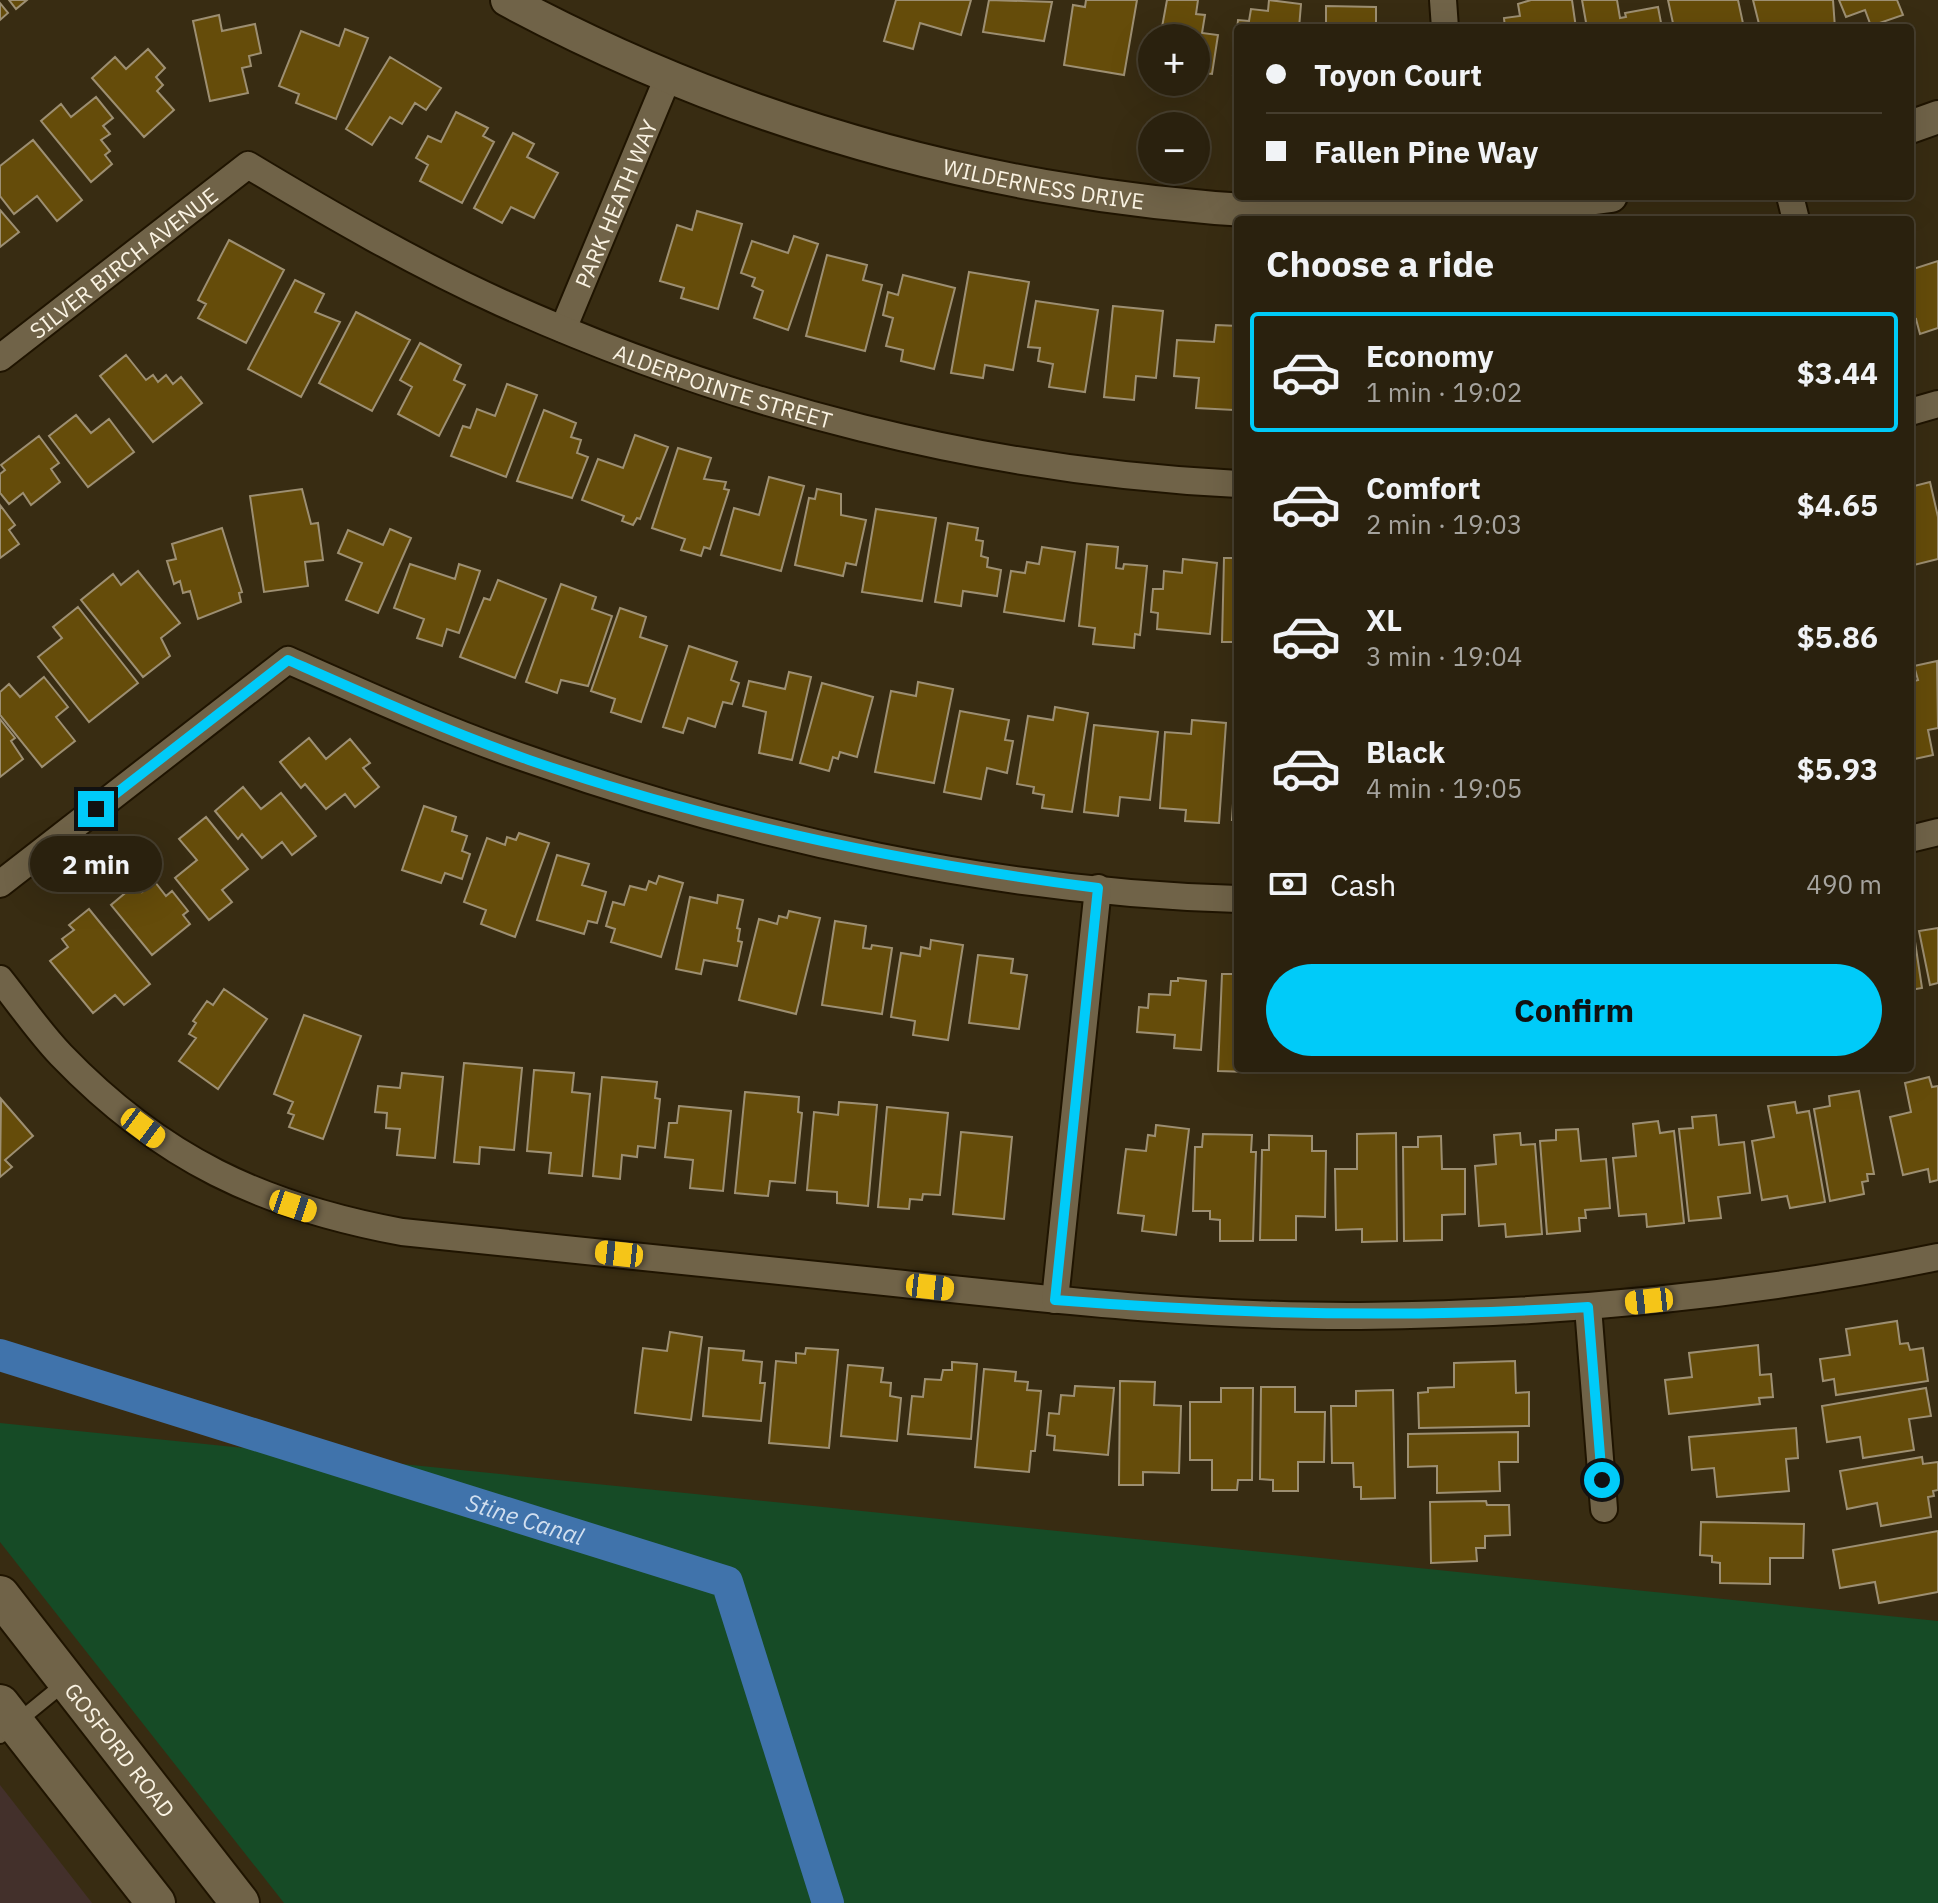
<!DOCTYPE html>
<html lang="en">
<head>
<meta charset="utf-8">
<style>
	:root { --surface:#2a210e; --page:#362e1c; --text:#f1f3f6; --muted:#a5a39e; --line:#463e2e; --accent:#00cbf9 }
	body { margin:0; font-family:"IBM Plex Sans",sans-serif; background:var(--page); color:var(--text); height:100vh; display:flex; flex-direction:column; font-size:30px; white-space:nowrap }
	* { box-sizing:border-box; margin:0 }
	p { font-size:26px; color:var(--muted) }
	.icon { flex:none; width:44px; height:44px; fill:none; stroke:currentColor; stroke-width:2; stroke-linecap:round; stroke-linejoin:round }
	.map { position:relative; flex:1; overflow:hidden }
	.side { position:absolute; left:1234px; top:216px; width:680px; height:856px; display:flex; flex-direction:column; background:var(--surface); border-radius:8px; box-shadow:0 8px 32px #0002,0 0 0 2px var(--line) }
	.side>* { flex:none }
	.guide { position:absolute; left:1234px; top:24px; width:680px; height:176px; border-radius:8px; box-shadow:0 8px 32px #0002,0 0 0 2px var(--line); display:grid; align-content:center; height:176px; padding:0 32px; background:var(--surface) }
	.controls { position:absolute; left:1138px; top:24px; display:grid; gap:16px }
	.controls a { display:grid; place-items:center; width:72px; height:72px; border-radius:50%; background:var(--surface); box-shadow:0 8px 32px #0002,0 0 0 2px var(--line); font-size:40px }
	.end { position:absolute; width:36px; height:36px; margin:-18px; border:10px solid #00cbf9; background:#111; box-shadow:0 0 0 4px #111 }
	.from { border-radius:50% }
	.bubble { position:absolute; height:56px; border-radius:28px; background:var(--surface); box-shadow:0 8px 32px #0002,0 0 0 2px var(--line); font-size:26px; font-weight:700; line-height:56px; text-align:center }
	.car { position:absolute; width:24px; height:48px; margin:-24px -12px; border-radius:10px; box-shadow:0 0 6px 2px #0007; background:linear-gradient(#f5c518 24%,#345 0 40%,#f5c518 0 76%,#345 0 86%,#f5c518 0) }
	.guide b { display:flex; align-items:center; gap:28px; height:76px; font-size:30px }
	.guide b+b { border-top:2px solid var(--line) }
	.guide i { width:20px; height:20px; background:var(--text) }
	ul { padding:0; list-style:none }
	li { display:flex; align-items:center; gap:24px; height:120px; margin:0 16px 12px; padding:0 16px; border:4px solid transparent; border-radius:8px }
	li div { flex:1 }
	li b { display:block; font-size:30px }
	li em { font-style:normal; font-weight:700 }
	li.on { border-color:var(--accent) }
	li>.icon { width:72px; height:72px; stroke-width:1.5 }
	h2 { padding:0 32px; font-size:36px; line-height:96px }
	.pay { display:flex; align-items:center; gap:20px; height:88px; padding:0 32px; font-size:30px }
	.pay p { margin-inline-start:auto }
	.primary-button { display:flex; gap:16px; margin-top:auto; padding:16px 32px }
	.primary-button a { flex:1; height:92px; border-radius:48px; background:var(--accent); color:#111; font-size:32px; font-weight:700; line-height:92px; text-align:center }
	.map>svg:first-child { display:block }
</style>
</head>
<body>
<div class="map">
<svg width="1938" height="1903" viewBox="0 0 1938 1903">
	<rect width="100%" height="100%" fill="#382c12"/>
	<path fill="#43302b" d="M0,1785l92,118h-92z"/>
	<path fill="#164b26" d="M0,1423l1938,198v282h-1654l-284,-361z"/>
	<g fill="none" stroke-linecap="round" stroke-linejoin="round">
		<path stroke="#4073ab" stroke-width="32" id="s1" d="M0,1355l727,227 101,321"/>
	</g>
	<path fill="#654c0a" stroke="#9d8f72" stroke-width="2" d="M9,0h18l-11,9z
		M896,0h75l-10,35 -41,-12 -7,26 -29,-8z
		M989,0l63,2 -8,39 -61,-9z
		M1086,0h51l-13,75 -60,-10 9,-60 12,2z
		M1167,0h31l-2,14 9,1 -3,18 16,2 -6,39 -16,-2v-34h-36z
		M1269,0l32,4 -2,24h-61v48l-5,-1 5,-55 11,1 2,-12 17,2z
		M1531,0h41l4,28h-71l-1,-10 16,-2 -2,-12z
		M1582,0h35l3,18 6,-1 -1,-4 33,-6 4,21h-75z
		M1668,0h70l6,28h-70z
		M1753,0h80l2,28h-75z
		M1839,0h58l6,15 -32,11 -6,-16 -19,7z
		M0,3l8,10 -8,7z
		M1326,6l50,1v21h-50z
		M219,15l3,16 33,-7 6,29 -12,3 2,10 -9,2 6,25 -38,8 -17,-80z
		M345,29l23,9 -32,81 -40,-16 3,-9 -20,-8 22,-55 38,15z
		M148,49l17,19 -9,9 7,8 -6,6 17,19 -30,27 -52,-59 23,-21 11,12z
		M390,57l51,31 -15,22 -11,-7 -13,21 -12,-7 -18,28 -26,-16z
		M96,97l17,21 -10,8 7,8 -9,6 9,11 -5,4 7,9 -21,18 -50,-61 20,-17 10,13z
		M456,112l32,16 -5,8 11,6 -32,61 -42,-22 8,-16 -12,-7 12,-22 13,6z
		M513,133l21,11 -7,13 31,16 -24,45 -23,-11 -9,16 -28,-15z
		M33,140l49,60 -25,21 -20,-25 -23,18 -14,-18v-30z
		M0,210l19,22 -19,15z
		M697,211l45,13 -24,85 -37,-11 3,-10 -24,-7 17,-56 15,5z
		M794,236l24,8 -30,86 -34,-12 9,-27 -11,-5 3,-8 -14,-5 11,-32 36,12z
		M229,240l55,30 -38,73 -48,-25 8,-14 -8,-4z
		M827,255l40,10 -4,15 19,5 -17,66 -59,-15z
		M1938,261v67l-18,6 -4,-15 -6,2v-51z
		M969,272l60,10 -16,88 -28,-5 -2,13 -32,-5z
		M903,275l52,13 -21,81 -33,-8 2,-11 -17,-4 7,-28 -10,-3 5,-23 10,3z
		M295,280l29,14 -9,18 25,10 -39,75 -53,-28z
		M1036,301l62,9 -13,82 -36,-5 4,-23 -15,-3 2,-13 -12,-1z
		M1113,306l50,5 -7,67 -20,-2 -2,24 -30,-3z
		M356,312l54,28 -38,71 -53,-28z
		M1216,325l22,1 -4,84 -38,-2 3,-30 -25,-2 3,-36 37,2z
		M420,343l41,22 -7,15 11,5 -26,51 -41,-22 14,-27 -12,-7z
		M126,355l20,25 7,-5 5,7 8,-7 7,9 8,-7 21,26 -49,39 -53,-66z
		M507,384l30,11 -31,82 -55,-21 12,-30 7,2 7,-19 18,7z
		M544,410l32,13 -5,14 10,3 -4,13 11,4 -16,41 -55,-17z
		M76,415l15,18 18,-14 25,33 -46,35 -39,-51z
		M635,435l33,12 -28,72 -3,-1 -4,7 -11,-4 2,-5 -42,-16 16,-41 25,9z
		M39,436l20,27 -8,6 9,13 -29,23 -8,-12 -14,11 -9,-11v-19l5,-4 -4,-5z
		M678,448l33,10 -7,21 22,3 -2,7 5,1 -19,59 -6,-2 -3,9 -20,-6 4,-11 -33,-11z
		M769,477l35,9 -23,85 -60,-16 13,-47 25,7z
		M1930,482l8,35v42l-28,7v-79z
		M302,489l9,35 7,-1 5,37 -18,2 3,24 -44,6 -14,-96z
		M817,489l24,5v21l25,5 -10,45 -10,-2 -3,13 -48,-11 14,-67 6,1z
		M0,505l15,20 -6,5 10,14 -19,14z
		M876,509l60,9 -14,83 -60,-9z
		M948,523l30,5 -2,12 7,1 -2,15 7,2 -1,9 14,3 -4,26 -34,-5 -2,15 -26,-4z
		M222,528l20,64 -3,1 2,9 -43,17 -8,-28 -7,2 -3,-12 -6,3 -7,-23 9,-2 -4,-15z
		M390,529l21,9 -33,75 -32,-13 16,-37 -24,-10 10,-23 35,15z
		M1087,544l31,3 -2,21 7,1 1,-5 23,2 -7,69 -5,-1 -1,14 -41,-4 2,-16 -16,-2z
		M1042,547l33,5 -11,69 -60,-9 7,-41 14,2 2,-11 12,2z
		M1224,558h14v84h-16z
		M1183,559l34,4 -7,71 -53,-5 1,-16 -7,-1 2,-23h10l1,-18 18,2z
		M410,564l45,15 4,-15 21,7 -21,62 -12,-4 -5,17 -25,-8 7,-19 -30,-11z
		M138,571l42,52 -19,15 9,18 -27,21 -62,-77 32,-26 8,11z
		M498,580l48,19 -31,79 -55,-21 24,-59 6,2z
		M561,584l35,13 -4,12 20,7 -24,70 -27,-6 -4,13 -31,-11z
		M78,607l60,76 -49,39 -51,-65 24,-19 -9,-11z
		M620,608l26,9 -6,20 27,9 -26,76 -30,-10 4,-13 -24,-8z
		M689,646l48,16 -6,18 8,3 -7,21 -9,-2 -8,25 -27,-9 -5,15 -20,-6z
		M1937,661l1,67 -10,2 5,25 -23,5v-78l8,-2 -4,-14z
		M789,672l22,5 -19,83 -33,-7 7,-41 -23,-6 6,-25 36,8z
		M44,677l24,30 -12,10 19,24 -33,26 -42,-52v-23l9,-8 11,13z
		M918,682l35,7 -19,94 -59,-11 16,-81 25,5z
		M822,683l51,14 -16,60 -17,-5 -2,7 -5,-2 -4,14 -29,-8z
		M1055,707l33,6 -16,99 -30,-4 2,-13 -11,-2 1,-6 -17,-3 11,-68 25,4z
		M960,711l49,9 -4,20 8,1 -6,32 -20,-5 -6,31 -37,-7z
		M0,719l15,19 -4,3 12,18 -23,18z
		M1192,720l34,3 -7,100 -34,-2 1,-11 -26,-2 5,-76 26,2z
		M1094,725l64,7 -8,68 -30,-3 -2,19 -34,-4z
		M309,738l17,21 24,-20 20,24 -7,5 16,19 -24,20 -10,-13 -19,15 -21,-25 -4,4 -21,-26z
		M1237,739h1v81h-6z
		M243,787l18,22 20,-16 35,43 -24,19 -10,-13 -20,16 -20,-24 -4,5 -23,-28z
		M424,806l32,11 -4,14 15,5 -5,15 8,3 -8,25 -17,-6 -4,10 -39,-13z
		M206,817l42,52 -26,21 10,12 -23,18 -34,-42 22,-18 -18,-21z
		M519,833l30,10 -34,94 -34,-13 5,-14 -22,-8 23,-64 18,7 2,-8 9,3z
		M557,855l32,9 -7,21 24,7 -9,31 -9,-2 -4,13 -47,-14z
		M659,876l24,7 -22,74 -50,-15 4,-13 -9,-3 7,-24 11,3 6,-19 16,4 3,-9 7,3z
		M155,882l11,14 6,-5 16,20 -5,4 7,9 -38,31 -41,-50 25,-21 6,8z
		M718,895l25,5 -6,28 3,1 -2,12 4,1 -5,24 -33,-6 -3,14 -25,-5 14,-72 27,6z
		M89,909l61,75 -26,21 -9,-10 -22,18 -43,-52 18,-14 -6,-8 12,-9 -5,-5z
		M789,911l31,7 -24,96 -57,-14 20,-81 18,5 2,-8 8,2z
		M835,921l31,5 -3,22 8,1 1,-4 20,3 -10,66 -60,-9z
		M1938,928v55l-8,2 -11,-54z
		M1910,935h4l8,53 -12,2z
		M931,940l32,5 -15,95 -35,-5 2,-14 -24,-4 10,-64 19,3 1,-9 9,2z
		M978,955l35,4 -2,14 16,2 -8,54 -50,-6z
		M1222,974h16v94h40v5l-60,-2z
		M1178,978l28,3 -5,69 -27,-2 1,-13 -38,-3 2,-25 9,1 1,-14 21,1 1,-14h7z
		M224,989l43,30 -49,70 -39,-28 17,-23 -7,-4 7,-11 -3,-2 14,-20 6,4z
		M304,1015l57,21 -38,103 -34,-12 5,-12 -6,-2 5,-11 -19,-8z
		M464,1063l58,5 -8,82 -34,-3 -1,17 -25,-2z
		M1366,1068h37v2l-37,2z
		M534,1070l40,3 -2,19 18,2 -8,82 -33,-3 2,-20 -24,-2z
		M402,1073l41,4 -8,81 -38,-3 3,-26 -14,-1 1,-15 -12,-1 3,-26 22,2z
		M602,1077l55,5 -2,16 5,1 -5,49 -17,-2 -1,11 -15,-2 -2,24 -27,-3z
		M1929,1077l3,10 6,-1v94l-8,2 -2,-13 -25,6 -13,-58 21,-5 -6,-29z
		M1859,1091l15,83h-7l1,7 -6,1 2,12 -34,7 -16,-92 16,-3 -1,-10z
		M745,1092l54,5 -1,15 4,1 -7,70 -25,-2 -2,15 -33,-3z
		M1,1099l32,37 -28,24 7,7 -12,10z
		M839,1102l38,3 -9,101 -31,-3v-11l-30,-2 7,-78 24,3z
		M1795,1102l2,11 12,-2 16,91 -35,6 -3,-12 -25,4 -10,-59 22,-4 -6,-31z
		M679,1106l52,5 -8,80 -33,-3 3,-28 -28,-3 4,-34h8z
		M887,1107l61,6 -8,82 -17,-1 -1,6 -12,-1 -1,10 -31,-2z
		M1716,1115l3,30 25,-3 6,51 -32,4 3,21 -32,3 -10,-92 14,-1 -1,-11z
		M1658,1121l2,12 14,-2 10,92 -37,4 -1,-13 -27,2 -6,-58 23,-2 -3,-32z
		M1156,1125l33,4 -13,106 -34,-4 2,-15 -26,-3 8,-64 20,2 2,-16 7,1z
		M1578,1129l3,32 25,-2 4,49 -25,2 1,8h-7l1,13 -33,3 -7,-93 16,-1v-10z
		M961,1132l51,5 -8,82 -51,-5z
		M1396,1133l1,108 -35,1v-13l-26,1 -1,-61h22v-35z
		M1520,1133l1,12 14,-1 7,90 -36,3 -1,-13 -26,2 -4,-60 21,-2 -2,-29z
		M1203,1134l49,1 -1,17h5l-3,89h-33v-21l-10,-1v-8h-17l2,-64h7z
		M1269,1135l43,1v15h14l-1,66 -29,-1v24h-36l2,-90h7z
		M1441,1136l1,33h23v45l-23,1v25l-38,1 -1,-94h15v-10z
		M1897,1321l3,23 8,-1 2,7 13,-2 5,33 -92,14 -2,-16 -11,2 -3,-22 30,-4 -4,-26z
		M670,1332l32,5 -11,83 -56,-7 8,-65 24,3z
		M1758,1345l2,30 11,-1 2,23 -14,1 1,6 -91,10 -4,-34 27,-3 -3,-24z
		M709,1348l35,3 -1,9 19,2 -2,21h5l-4,38 -58,-5z
		M806,1348l32,2 -9,98 -60,-5 7,-82 20,2v-10l9,1z
		M1515,1361l1,32 13,-1v34l-110,2 -1,-35 10,-1v-4l26,-1v-24z
		M952,1362l25,2 -6,75 -63,-5 4,-38 11,1 2,-18 16,1 2,-10h9z
		M848,1365l35,3 -2,14 10,1 -1,13 11,2 -4,43 -56,-5z
		M984,1369l32,3 -1,9 13,1 -1,8 14,1 -6,60h-4l-2,21 -54,-5z
		M1120,1381l35,1 -1,23 27,1 -2,67 -36,-1v13h-24z
		M1075,1386l39,2 -6,67 -54,-5 1,-14 -8,-1 2,-22 10,1 2,-19 13,1z
		M1261,1387h34v25h30l-1,50h-26v29h-25v-11l-13,-1z
		M1221,1388h32l-1,92h-14l-1,10h-25v-30h-22v-58h31z
		M1926,1388l5,28 -22,3 5,31 -51,8 -3,-21 -33,5 -5,-36z
		M1393,1390l2,108 -34,1v-12h-7l-1,-24h-21l-1,-57h25v-15z
		M1796,1428l2,30 -12,1 3,32 -72,6 -3,-29 -22,2 -3,-33z
		M1518,1432v30h-19l1,29 -63,2v-27l-29,1v-33z
		M1922,1457l1,7 15,-2v28l-5,1 1,5 -6,1 3,20 -50,9 -4,-23 -30,6 -7,-38z
		M1486,1501l1,4h22l1,30 -25,1v12h-9l1,13 -46,2 -1,-61z
		M1701,1522l103,2 -1,34h-33v26l-50,-1v-20l-8,-1v-6l-12,-1z
		M1938,1531v61l-59,11 -4,-21 -35,6 -7,-38z"/>
	<g fill="none" stroke-linecap="round" stroke-linejoin="round">
		<defs>
			<path id="service" d="M0,1736l65,-53"/>
			<g id="minor">
				<path d="M1443,0l2,28"/>
				<path d="M1790,196l6,24"/>
				<path id="s2" d="M563,329l105,-252"/>
				<path id="s3" d="M0,358l248,-193c83,50 166,98 254,138 231,104 484,169 736,181"/>
				<path d="M1910,412l28,-8"/>
				<path d="M1910,839l28,-7"/>
				<path d="M0,884l288,-224c79,35 158,71 240,99 226,80 470,133 710,140"/>
				<path d="M0,979c20,25 39,53 61,76 100,104 201,151 341,177 167,17 334,35 502,52 151,16 303,33 456,32 194,-2 388,-20 578,-59"/>
				<path d="M1055,1300l43,-412"/>
				<path d="M1588,1307l16,202"/>
			</g>
			<g id="tertiary">
				<path id="s4" d="M507,0c336,180 727,250 1104,196"/>
				<path d="M1910,127l28,-10"/>
			</g>
			<g id="secondary">
				<path id="s5" d="M0,1595l240,308"/>
				<path d="M0,1704l156,199"/>
			</g>
		</defs>
		<use href="#service" stroke="#1f1400" stroke-width="18"/>
		<use href="#minor" stroke="#1f1400" stroke-width="30"/>
		<use href="#tertiary" stroke="#1f1400" stroke-width="36"/>
		<use href="#secondary" stroke="#1f1400" stroke-width="42"/>
		<use href="#service" stroke="#706348" stroke-width="14"/>
		<use href="#minor" stroke="#706348" stroke-width="26"/>
		<use href="#tertiary" stroke="#706348" stroke-width="32"/>
		<use href="#secondary" stroke="#706348" stroke-width="38"/>
	</g>
	<g fill="none" stroke-linecap="round" stroke-linejoin="round">
		<path stroke="#00cbf9" stroke-width="10" d="M96,809l192,-149c79,35 159,71 241,100 185,64 375,103 569,128l-43,412c178,14 355,19 533,7l14,173"/>
	</g>
	<g text-anchor="middle" dominant-baseline="central" stroke-width="6" stroke-linejoin="round" paint-order="stroke">
		<g font-size="22" fill="#faf3e3" stroke="#1a150a">
			<text stroke="none"><textPath href="#s4" startOffset="570">WILDERNESS DRIVE</textPath></text>
			<text stroke="none"><textPath href="#s2" startOffset="136">PARK HEATH WAY</textPath></text>
			<text stroke="none"><textPath href="#s3" startOffset="156">SILVER BIRCH AVENUE</textPath></text>
			<text stroke="none"><textPath href="#s3" startOffset="840">ALDERPOINTE STREET</textPath></text>
			<text stroke="none"><textPath href="#s5" startOffset="196">GOSFORD ROAD</textPath></text>
		</g>
		<g font-size="24" font-style="italic" fill="#d1dfef" stroke="#1a150a">
			<text stroke="none"><textPath href="#s1" startOffset="550">Stine Canal</textPath></text>
		</g>
	</g>
</svg>
<div class="controls">
<a>+</a>
<a>−</a>
</div>
<i class="end from" style="left:1602px;top:1480px"></i>
<i class="end" style="left:96px;top:809px"></i>
<div class="bubble" style="left:30px;top:836px;width:132px">2 min</div>
<i class="car" style="left:143px;top:1128px;rotate:127deg"></i>
<i class="car" style="left:293px;top:1206px;rotate:108deg"></i>
<i class="car" style="left:619px;top:1254px;rotate:276deg"></i>
<i class="car" style="left:930px;top:1287px;rotate:96deg"></i>
<i class="car" style="left:1649px;top:1301px;rotate:264deg"></i>
<div class="guide">
<b><i class="from"></i>Toyon Court</b>
<b><i></i>Fallen Pine Way</b>
</div>
<section class="side">
<h2>Choose a ride</h2>
<ul>
<li class="on"><svg class="icon" aria-label="car" viewBox="0 0 24 24"><path d="M5 17H2v-5l4-1 3-4h7l3 4 3 1v5h-3M9 17h6M6 11h13"/><circle cx="7" cy="17" r="2"/><circle cx="17" cy="17" r="2"/></svg><div><b>Economy</b><p>1 min · 19:02</p></div><em>$3.44</em></li>
<li><svg class="icon" aria-label="car" viewBox="0 0 24 24"><path d="M5 17H2v-5l4-1 3-4h7l3 4 3 1v5h-3M9 17h6M6 11h13"/><circle cx="7" cy="17" r="2"/><circle cx="17" cy="17" r="2"/></svg><div><b>Comfort</b><p>2 min · 19:03</p></div><em>$4.65</em></li>
<li><svg class="icon" aria-label="car" viewBox="0 0 24 24"><path d="M5 17H2v-5l4-1 3-4h7l3 4 3 1v5h-3M9 17h6M6 11h13"/><circle cx="7" cy="17" r="2"/><circle cx="17" cy="17" r="2"/></svg><div><b>XL</b><p>3 min · 19:04</p></div><em>$5.86</em></li>
<li><svg class="icon" aria-label="car" viewBox="0 0 24 24"><path d="M5 17H2v-5l4-1 3-4h7l3 4 3 1v5h-3M9 17h6M6 11h13"/><circle cx="7" cy="17" r="2"/><circle cx="17" cy="17" r="2"/></svg><div><b>Black</b><p>4 min · 19:05</p></div><em>$5.93</em></li>
</ul>
<div class="pay"><svg class="icon" aria-label="cash" viewBox="0 0 24 24"><path d="M3 7h18v10H3z"/><circle cx="12" cy="12" r="2"/></svg>Cash<p>490 m</p></div>
<div class="primary-button"><a>Confirm</a></div>
</section>
</div>
</body>
</html>
